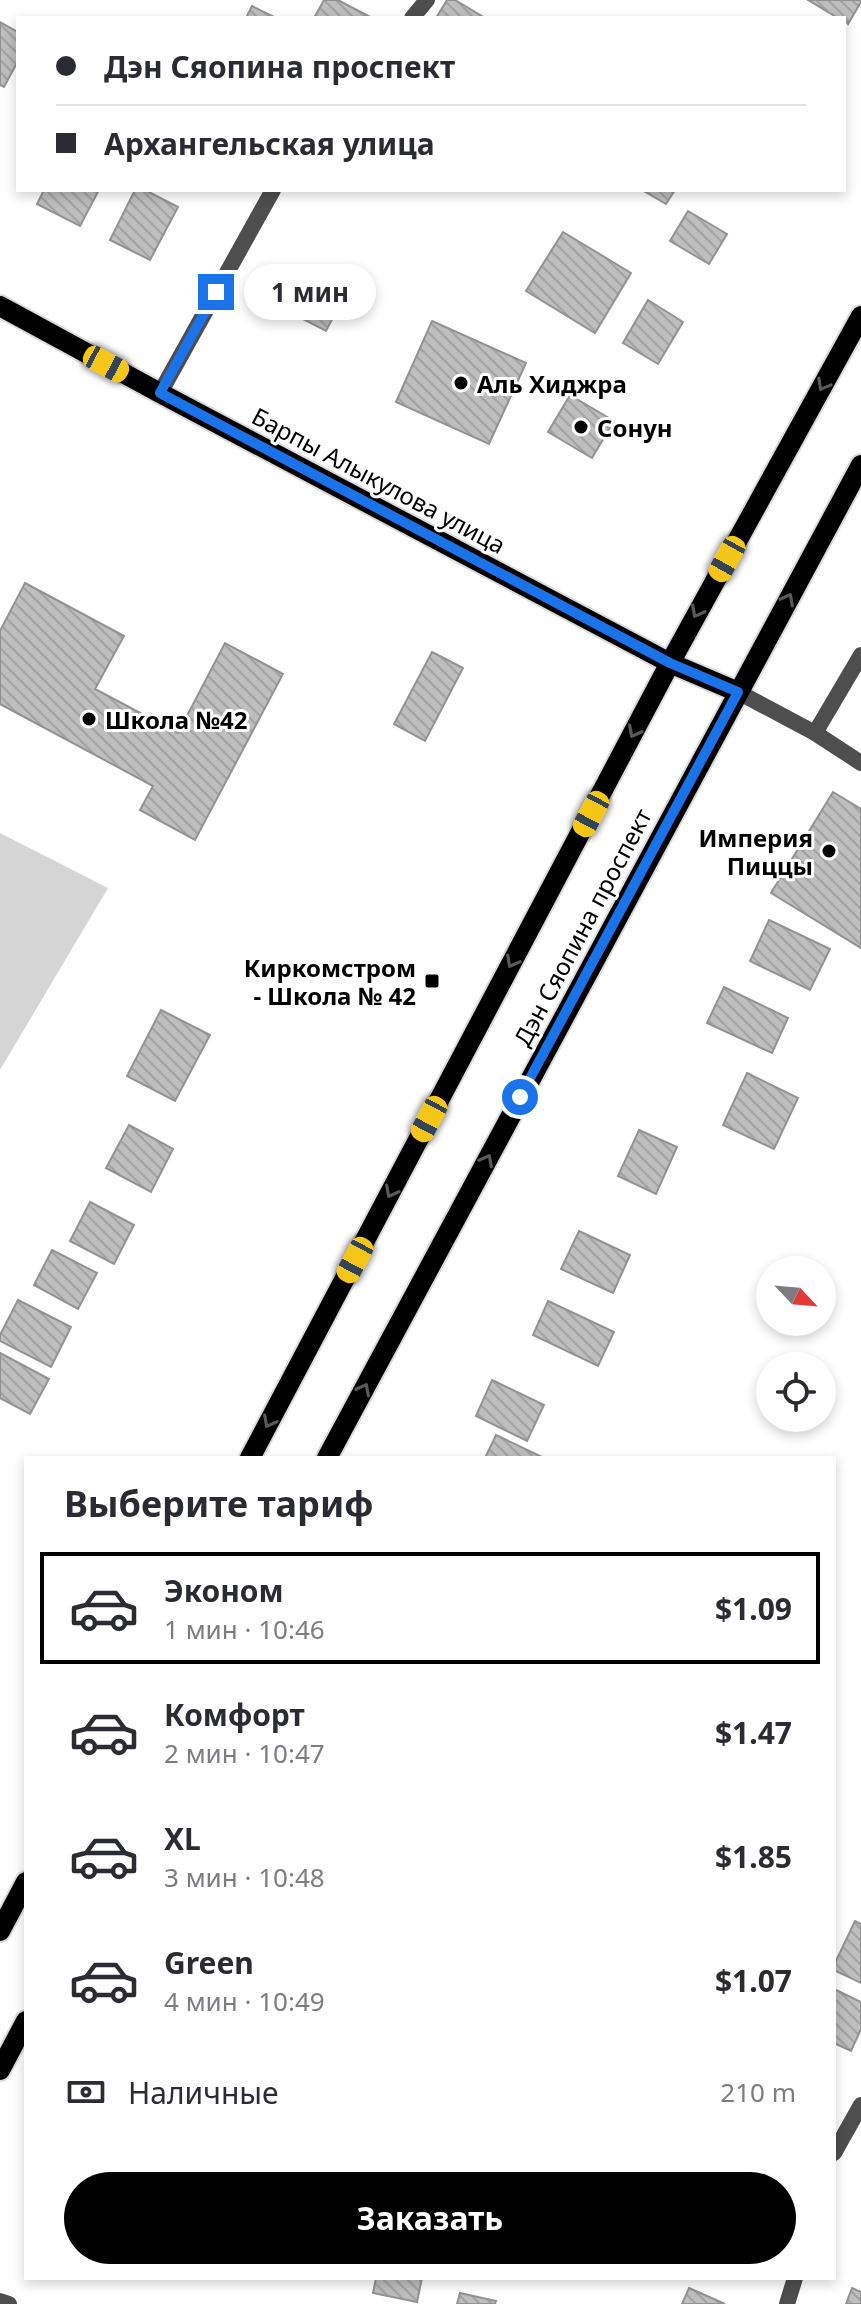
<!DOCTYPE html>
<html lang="ru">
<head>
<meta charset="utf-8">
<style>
	:root { --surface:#fff; --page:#f7f7f7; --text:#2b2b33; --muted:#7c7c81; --line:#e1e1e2; --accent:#000 }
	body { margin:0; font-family:"Noto Sans",sans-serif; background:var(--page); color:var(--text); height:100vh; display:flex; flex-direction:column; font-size:30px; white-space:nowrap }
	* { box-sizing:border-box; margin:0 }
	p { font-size:26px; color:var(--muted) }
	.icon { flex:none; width:44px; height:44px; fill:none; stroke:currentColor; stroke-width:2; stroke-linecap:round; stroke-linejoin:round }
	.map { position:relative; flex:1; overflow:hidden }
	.drawer { position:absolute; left:24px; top:1456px; width:812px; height:824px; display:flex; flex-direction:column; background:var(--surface); border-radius:0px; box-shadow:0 4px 12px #0003 }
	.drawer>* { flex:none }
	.top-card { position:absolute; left:16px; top:16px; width:830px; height:176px; border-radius:0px; box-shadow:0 4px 12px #0003; display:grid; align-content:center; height:176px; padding:0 40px; background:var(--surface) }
	.needle { width:52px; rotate:116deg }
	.controls { position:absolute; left:756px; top:1256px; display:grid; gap:16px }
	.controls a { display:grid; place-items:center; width:80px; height:80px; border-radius:50%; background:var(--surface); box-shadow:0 4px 12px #0003; font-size:40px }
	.end { position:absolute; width:36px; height:36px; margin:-18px; border:10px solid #1a73e8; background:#fff; box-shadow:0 0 0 4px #fff }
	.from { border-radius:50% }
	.bubble { position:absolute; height:56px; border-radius:28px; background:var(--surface); box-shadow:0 4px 12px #0003; font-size:26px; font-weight:700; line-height:56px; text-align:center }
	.car { position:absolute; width:24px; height:48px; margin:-24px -12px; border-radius:10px; box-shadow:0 0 6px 2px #0007; background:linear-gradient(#f5c518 24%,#345 0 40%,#f5c518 0 76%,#345 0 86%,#f5c518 0) }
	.top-card b { display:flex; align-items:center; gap:28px; height:76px; font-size:30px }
	.top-card b+b { border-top:2px solid var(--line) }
	.top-card i { width:20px; height:20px; background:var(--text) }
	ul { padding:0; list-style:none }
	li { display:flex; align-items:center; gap:24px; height:112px; margin:0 16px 12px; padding:0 24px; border:4px solid transparent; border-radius:0px }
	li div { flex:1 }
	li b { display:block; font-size:30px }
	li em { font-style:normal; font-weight:700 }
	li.on { border-color:var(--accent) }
	li>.icon { width:72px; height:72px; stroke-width:1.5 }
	h2 { padding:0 40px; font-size:36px; line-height:96px }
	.pay { display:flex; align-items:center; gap:20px; height:88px; padding:0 40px; font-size:30px }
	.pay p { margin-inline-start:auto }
	.cta { display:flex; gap:16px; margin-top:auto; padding:16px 40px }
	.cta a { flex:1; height:92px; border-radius:48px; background:var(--accent); color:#fff; font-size:32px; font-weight:700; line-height:92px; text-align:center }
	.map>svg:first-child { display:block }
</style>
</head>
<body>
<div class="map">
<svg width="861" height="2304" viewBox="0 0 861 2304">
	<defs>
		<pattern id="building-back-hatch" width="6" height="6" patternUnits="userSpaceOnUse" patternTransform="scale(2)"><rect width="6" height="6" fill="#bebebe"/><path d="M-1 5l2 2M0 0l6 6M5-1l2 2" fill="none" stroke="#a2a2a2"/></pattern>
	</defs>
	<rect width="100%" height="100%" fill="#fff"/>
	<path fill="#d5d5d5" d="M0,833l108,55 -108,182z"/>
	<path fill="url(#building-back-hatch)" stroke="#929292" stroke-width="2" d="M324,0h14l34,18h-58z
		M447,0h8l30,18h-49z
		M808,0h53v2l-13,22 -4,-6h-6z
		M252,6l24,12h-30z
		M0,22l18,10v29l-14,26 -4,-2z
		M44,190h55l-19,36 -43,-22z
		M135,190h10l33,17 -28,53 -40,-20z
		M642,190h33l-9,14z
		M688,211l39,23 -18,30 -39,-23z
		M563,232l68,41 -36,60 -69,-42z
		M291,271l52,27 -17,33 -52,-27z
		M648,300l35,22 -25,42 -35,-21z
		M432,321l94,42 -37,81 -93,-42z
		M570,395l44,26 -22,37 -44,-26z
		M25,583l99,53 -29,53 83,44 47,-90 58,31 -88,166 -55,-30 13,-24 -153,-82v-73z
		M432,652l31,16 -38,73 -31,-17z
		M833,792l28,17v139l-90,-55z
		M769,920l61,29 -20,41 -60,-29z
		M724,987l64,31 -16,35 -65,-30z
		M161,1010l49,25 -35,66 -48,-25z
		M747,1073l51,25 -24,51 -51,-24z
		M129,1125l44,24 -22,43 -45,-24z
		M639,1130l38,17 -21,47 -38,-18z
		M90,1202l44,23 -20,39 -44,-23z
		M579,1231l51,24 -17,38 -52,-24z
		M52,1250l45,23 -19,36 -44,-24z
		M18,1300l53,27 -20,40 -51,-26v-6z
		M548,1301l66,31 -16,34 -65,-31z
		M0,1353l49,26 -19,35 -30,-16z
		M492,1380l52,25 -17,36 -51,-25z
		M496,1435l48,23h-59z
		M855,1921l6,3v59l-27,-13v-5z
		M834,1989l27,13v27l-10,22 -17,-8z
		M376,2278h46l-5,24 -44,-9z
		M689,2288l36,16h-43z
		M852,2288l9,4v12h-15z
		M460,2293l36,8 -1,3h-38z"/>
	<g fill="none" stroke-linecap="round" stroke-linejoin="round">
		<defs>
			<path id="primary" d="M0,306l160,87 510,270 68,29
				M250,1458l420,-795 191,-347
				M327,1458l534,-993
				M0,1931l26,-49
				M0,2070l26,-49"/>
		</defs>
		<use href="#primary" stroke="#dbdbdb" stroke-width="24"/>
		<path stroke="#4e4e4e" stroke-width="16" d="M815,733l46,-78"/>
		<path stroke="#4e4e4e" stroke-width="16" d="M412,18l15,-18
			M160,393l113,-203
			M738,692l77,41 46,30
			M834,2153l27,-48
			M787,2304l8,-26"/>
		<path stroke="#4e4e4e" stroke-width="16" d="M0,2301l9,3"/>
		<use href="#primary" stroke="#000" stroke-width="20"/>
	</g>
	<defs><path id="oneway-chevron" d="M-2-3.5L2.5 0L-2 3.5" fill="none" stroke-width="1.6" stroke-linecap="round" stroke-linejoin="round" transform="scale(2)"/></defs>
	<g stroke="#595959">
		<use href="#oneway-chevron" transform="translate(823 385) rotate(119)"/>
		<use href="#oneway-chevron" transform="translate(788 599) rotate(-62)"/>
		<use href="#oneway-chevron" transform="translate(697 612) rotate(118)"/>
		<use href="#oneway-chevron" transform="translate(634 732) rotate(118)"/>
		<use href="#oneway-chevron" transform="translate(512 962) rotate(118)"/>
		<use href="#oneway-chevron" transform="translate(487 1160) rotate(-62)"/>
		<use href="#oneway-chevron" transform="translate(391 1192) rotate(118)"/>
		<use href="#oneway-chevron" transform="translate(364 1389) rotate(-62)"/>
		<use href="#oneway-chevron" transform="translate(269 1422) rotate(118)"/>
	</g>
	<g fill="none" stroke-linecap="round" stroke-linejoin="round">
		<path stroke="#1a73e8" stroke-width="10" d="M216,292l-56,101 510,270 68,29 -218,405"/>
	</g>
	<g fill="#000" stroke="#fff" stroke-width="3">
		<circle cx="461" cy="383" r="8"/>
		<circle cx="581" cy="427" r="8"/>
		<circle cx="89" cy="719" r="8"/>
		<circle cx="829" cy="851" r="8"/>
		<rect x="424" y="973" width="16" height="16" rx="4"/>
	</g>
	<g text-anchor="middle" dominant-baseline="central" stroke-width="6" stroke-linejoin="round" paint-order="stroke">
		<g font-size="24" font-weight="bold" fill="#000" stroke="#fff" text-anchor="start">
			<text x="477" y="383">Аль Хиджра</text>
			<text x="597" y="427">Сонун</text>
			<text x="105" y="719">Школа №42</text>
			<text x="813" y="837" text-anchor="end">Империя<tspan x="813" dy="28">Пиццы</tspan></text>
			<text x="416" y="967" text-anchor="end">Киркомстром<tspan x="416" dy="28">- Школа № 42</tspan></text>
		</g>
		<g font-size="24" fill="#000" stroke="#fff">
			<text transform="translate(379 480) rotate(28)">Барпы Алыкулова улица</text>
			<text transform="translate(582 927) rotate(-62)">Дэн Сяопина проспект</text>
		</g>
	</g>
</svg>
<div class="controls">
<a><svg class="needle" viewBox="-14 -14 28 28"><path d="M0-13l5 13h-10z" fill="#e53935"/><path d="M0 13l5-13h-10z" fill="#7c7c81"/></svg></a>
<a><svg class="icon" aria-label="locate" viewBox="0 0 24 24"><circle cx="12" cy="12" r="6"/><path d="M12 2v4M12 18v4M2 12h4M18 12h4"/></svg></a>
</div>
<i class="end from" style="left:520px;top:1097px"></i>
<i class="end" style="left:216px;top:292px"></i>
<div class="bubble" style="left:244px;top:264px;width:132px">1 мин</div>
<i class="car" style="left:106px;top:364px;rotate:118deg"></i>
<i class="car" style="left:727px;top:559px;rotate:209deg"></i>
<i class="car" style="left:591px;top:814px;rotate:208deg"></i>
<i class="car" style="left:429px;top:1119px;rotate:208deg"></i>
<i class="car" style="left:355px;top:1260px;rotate:208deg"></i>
<div class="top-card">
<b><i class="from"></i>Дэн Сяопина проспект</b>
<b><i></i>Архангельская улица</b>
</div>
<section class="drawer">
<h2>Выберите тариф</h2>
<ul>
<li class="on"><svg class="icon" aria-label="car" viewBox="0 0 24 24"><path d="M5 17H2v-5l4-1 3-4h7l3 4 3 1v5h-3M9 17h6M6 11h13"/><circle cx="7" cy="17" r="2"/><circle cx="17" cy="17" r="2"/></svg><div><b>Эконом</b><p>1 мин · 10:46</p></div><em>$1.09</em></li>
<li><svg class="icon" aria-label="car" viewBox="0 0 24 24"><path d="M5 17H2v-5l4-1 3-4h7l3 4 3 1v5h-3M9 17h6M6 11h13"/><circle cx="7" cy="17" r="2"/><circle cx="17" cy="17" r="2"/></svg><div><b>Комфорт</b><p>2 мин · 10:47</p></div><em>$1.47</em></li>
<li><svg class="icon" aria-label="car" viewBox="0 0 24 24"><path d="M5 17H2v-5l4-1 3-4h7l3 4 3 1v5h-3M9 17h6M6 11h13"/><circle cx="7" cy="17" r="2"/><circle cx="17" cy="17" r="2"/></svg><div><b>XL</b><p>3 мин · 10:48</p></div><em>$1.85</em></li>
<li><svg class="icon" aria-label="car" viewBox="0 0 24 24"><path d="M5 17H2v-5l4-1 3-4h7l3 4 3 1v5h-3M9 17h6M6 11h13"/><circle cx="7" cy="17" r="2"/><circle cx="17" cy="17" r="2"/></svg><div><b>Green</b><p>4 мин · 10:49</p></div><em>$1.07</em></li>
</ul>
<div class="pay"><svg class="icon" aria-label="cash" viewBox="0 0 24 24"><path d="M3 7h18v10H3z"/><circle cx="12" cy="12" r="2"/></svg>Наличные<p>210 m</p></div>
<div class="cta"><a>Заказать</a></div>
</section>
</div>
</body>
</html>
